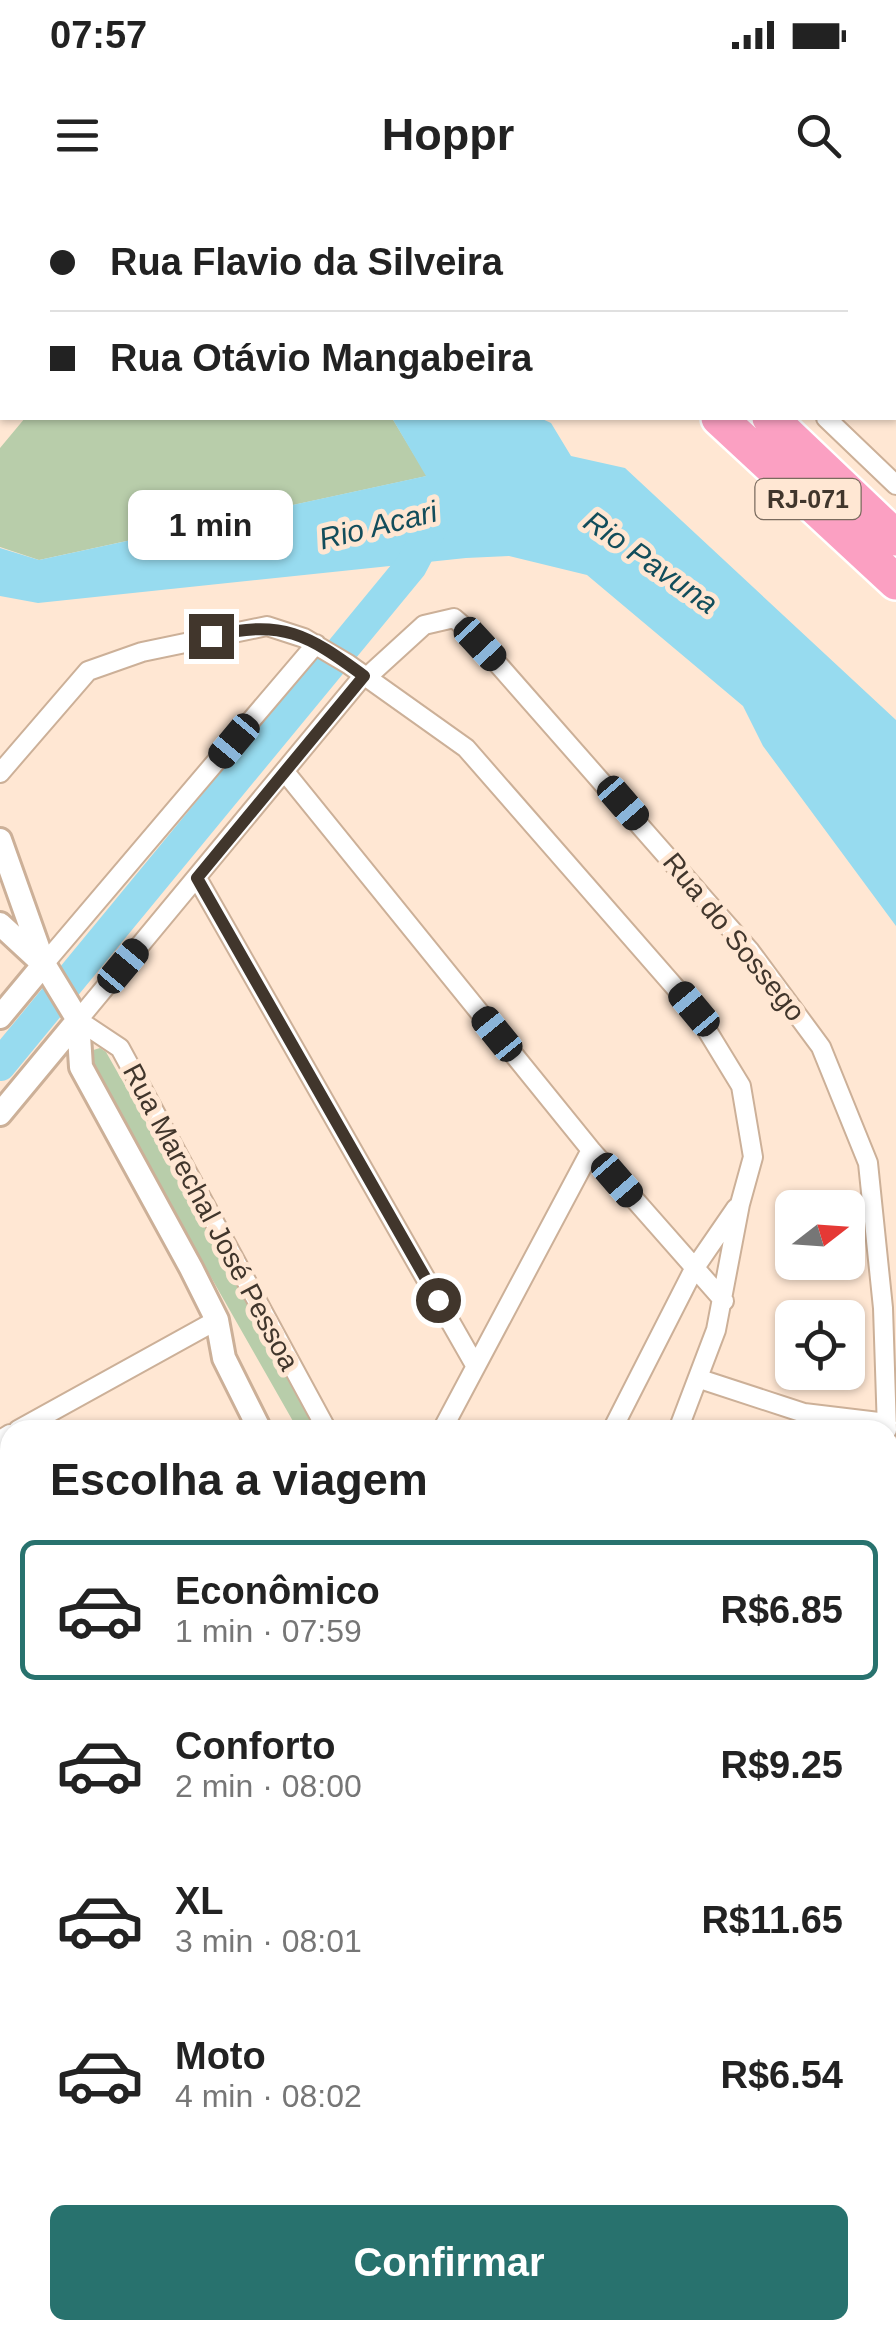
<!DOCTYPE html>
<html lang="pt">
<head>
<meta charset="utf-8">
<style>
	:root { --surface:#fff; --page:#f6f6f6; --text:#222; --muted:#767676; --line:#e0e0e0; --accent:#28726e }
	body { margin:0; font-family:Helvetica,sans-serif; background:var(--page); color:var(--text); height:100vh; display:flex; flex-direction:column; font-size:38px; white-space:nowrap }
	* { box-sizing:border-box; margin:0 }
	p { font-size:32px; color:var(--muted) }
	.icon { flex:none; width:55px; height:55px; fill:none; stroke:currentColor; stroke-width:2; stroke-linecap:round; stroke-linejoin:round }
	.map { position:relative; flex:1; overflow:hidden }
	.side { position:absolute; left:0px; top:1220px; width:898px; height:920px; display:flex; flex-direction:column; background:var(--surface); border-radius:30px 30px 0 0; box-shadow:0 2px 8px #0004 }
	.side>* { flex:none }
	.guide { position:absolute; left:0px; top:0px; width:898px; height:220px; box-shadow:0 2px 8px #0004; display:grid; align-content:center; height:220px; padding:0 50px; background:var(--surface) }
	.needle { width:65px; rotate:73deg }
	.buttons { position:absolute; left:775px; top:990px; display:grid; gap:20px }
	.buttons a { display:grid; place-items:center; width:90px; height:90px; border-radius:15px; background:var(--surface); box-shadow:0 2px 8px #0004; font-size:50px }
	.end { position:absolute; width:45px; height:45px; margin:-22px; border:12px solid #41362c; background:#fff; box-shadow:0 0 0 5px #fff }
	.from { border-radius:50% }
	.bubble { position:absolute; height:70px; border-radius:15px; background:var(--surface); box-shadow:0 2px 8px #0004; font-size:32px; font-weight:700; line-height:70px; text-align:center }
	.car { position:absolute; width:30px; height:60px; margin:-30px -15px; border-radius:12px; box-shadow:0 0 8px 2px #0007; background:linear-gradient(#222 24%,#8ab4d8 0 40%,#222 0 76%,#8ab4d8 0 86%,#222 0) }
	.guide b { display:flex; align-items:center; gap:35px; height:95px; font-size:38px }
	.guide b+b { border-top:2px solid var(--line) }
	.guide i { width:25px; height:25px; background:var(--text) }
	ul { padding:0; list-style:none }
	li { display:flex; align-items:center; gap:30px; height:140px; margin:0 20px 15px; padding:0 30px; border:5px solid transparent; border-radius:15px }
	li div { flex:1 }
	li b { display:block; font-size:38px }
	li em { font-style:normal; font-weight:700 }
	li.active { border-color:var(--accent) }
	li>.icon { width:90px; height:90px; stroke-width:1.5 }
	h2 { padding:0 50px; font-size:45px; line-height:120px }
	.button { display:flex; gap:20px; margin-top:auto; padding:20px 50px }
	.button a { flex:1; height:115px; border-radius:15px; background:var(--accent); color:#fff; font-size:40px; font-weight:700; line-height:115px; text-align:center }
	.status { display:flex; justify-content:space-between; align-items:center; height:70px; padding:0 50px; background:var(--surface); direction:ltr }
	.status svg { height:28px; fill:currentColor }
	header { display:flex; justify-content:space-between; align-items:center; height:130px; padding:0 50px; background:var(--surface); font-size:45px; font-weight:700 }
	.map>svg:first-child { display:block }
</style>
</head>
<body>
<div class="status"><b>07:57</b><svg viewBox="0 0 49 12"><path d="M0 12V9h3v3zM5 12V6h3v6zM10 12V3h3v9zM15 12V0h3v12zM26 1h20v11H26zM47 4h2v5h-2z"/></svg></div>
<header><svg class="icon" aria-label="menu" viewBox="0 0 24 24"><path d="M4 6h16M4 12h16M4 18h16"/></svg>Hoppr<svg class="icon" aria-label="search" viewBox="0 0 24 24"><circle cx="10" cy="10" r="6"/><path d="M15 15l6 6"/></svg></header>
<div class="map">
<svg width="896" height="2140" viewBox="0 0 896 2140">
	<rect width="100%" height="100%" fill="#ffe7d3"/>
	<path fill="#b8cdaa" d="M25,218h367l35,58 -388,84 -39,-13v-99z
		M100,848l6,4 215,378h-23l-209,-367 1,-12z"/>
	<path fill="#97dbef" d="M392,218h148l11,5 20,33 54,12 271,252v206l-133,-180 -20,-40 -156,-131 -78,-19 -43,2 -428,45 -38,-7v-48l39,12 387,-84z"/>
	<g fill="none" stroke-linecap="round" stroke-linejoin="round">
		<path stroke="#97dbef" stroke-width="32" d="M0,865l411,-499 21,-40"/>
		<defs>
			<path id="minor" d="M622,0l2,2
				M773,0l2,2
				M858,0l2,2
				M68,2l5,-2
				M756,2l4,-2
				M0,36l2,-2
				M895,53l1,1
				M0,115l2,-1
				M895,166l1,-1
				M895,191l1,1
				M826,218l70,67
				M367,477l57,-52 30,-7 14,12 282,321 71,96 47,116 15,145 4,122
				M285,572l306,378 133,151
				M0,573l88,-102 54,-19 125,-26 37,12 44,26 118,84 228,261 47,77 12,71 -13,47 -24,126 -38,100
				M197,678l278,487
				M44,764l272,-320
				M700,1179l104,34 83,10
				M18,1230l199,-110
				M327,1230l-207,-382 -42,-28 286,-345
				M442,1230l149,-280
				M612,1230l82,-161 42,-61
				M0,1240l10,-6
				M0,1425l10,-6
				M888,1499l8,151
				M0,1614l10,-6
				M0,1799l10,-5
				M888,1991l8,13
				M131,2130l6,10
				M750,2130l4,10
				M786,2130l5,10
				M100,2140l18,-10
				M438,2140l19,-10"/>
			<path id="tertiary" d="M0,640l44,124 34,56 3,47 110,201 26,52 7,38 36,72
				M0,724l41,38
				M0,817l44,-53
				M0,914l78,-94
				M0,1891l10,18
				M0,1999l10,-6"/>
			<path id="motorway" d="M523,0l1,2
				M570,0l2,2
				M719,218l177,164
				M770,218l126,120"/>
		</defs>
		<use href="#minor" stroke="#ccb098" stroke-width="22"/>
		<use href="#tertiary" stroke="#ccb098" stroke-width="28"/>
		<use href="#motorway" stroke="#fff" stroke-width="40"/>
		<use href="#minor" stroke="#fff" stroke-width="18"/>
		<use href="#tertiary" stroke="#fff" stroke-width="22"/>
		<use href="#motorway" stroke="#fba0c2" stroke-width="35"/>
	</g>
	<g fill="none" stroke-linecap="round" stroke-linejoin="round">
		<path stroke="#41362c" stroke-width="12" d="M211,436c72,-17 96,-2 153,40l-167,202 241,422"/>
	</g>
	<g text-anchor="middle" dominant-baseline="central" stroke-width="10" stroke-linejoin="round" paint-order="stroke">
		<rect fill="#ffe7d3" stroke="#7a6b5e" stroke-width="2.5" x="755.5" y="279" width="105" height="40" rx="8"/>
		<g font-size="25" font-weight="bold" fill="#41362c">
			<text x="808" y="299">RJ-071</text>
		</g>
		<g font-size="28" fill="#41362c" stroke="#ffe7d3">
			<text transform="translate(734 737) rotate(51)">Rua do Sossego</text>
			<text transform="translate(211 1017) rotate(62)">Rua Marechal José Pessoa</text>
		</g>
		<g font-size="30" font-style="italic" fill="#124d5b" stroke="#ffe7d3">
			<text transform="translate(378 325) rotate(-14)">Rio Acari</text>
			<text transform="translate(651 362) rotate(35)">Rio Pavuna</text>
		</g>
	</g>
</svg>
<div class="buttons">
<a><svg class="needle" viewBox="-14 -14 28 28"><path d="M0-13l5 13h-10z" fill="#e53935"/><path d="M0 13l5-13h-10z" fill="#767676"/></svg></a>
<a><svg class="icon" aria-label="locate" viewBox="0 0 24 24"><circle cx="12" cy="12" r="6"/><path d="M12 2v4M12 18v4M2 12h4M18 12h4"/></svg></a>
</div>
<i class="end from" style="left:438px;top:1100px"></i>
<i class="end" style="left:211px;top:436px"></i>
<div class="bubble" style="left:128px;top:290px;width:165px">1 min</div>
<i class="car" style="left:480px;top:444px;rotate:137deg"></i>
<i class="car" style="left:234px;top:541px;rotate:220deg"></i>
<i class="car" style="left:623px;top:603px;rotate:139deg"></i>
<i class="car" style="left:123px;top:766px;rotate:40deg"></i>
<i class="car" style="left:694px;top:809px;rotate:320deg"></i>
<i class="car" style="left:497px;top:834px;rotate:321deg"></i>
<i class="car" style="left:617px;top:980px;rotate:139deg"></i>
<div class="guide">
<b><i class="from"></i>Rua Flavio da Silveira</b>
<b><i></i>Rua Otávio Mangabeira</b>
</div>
<section class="side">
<h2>Escolha a viagem</h2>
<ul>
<li class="active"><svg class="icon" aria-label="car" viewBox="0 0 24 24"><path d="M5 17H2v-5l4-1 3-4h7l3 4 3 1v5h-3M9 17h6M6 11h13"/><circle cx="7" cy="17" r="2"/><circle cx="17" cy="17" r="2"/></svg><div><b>Econômico</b><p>1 min · 07:59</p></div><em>R$6.85</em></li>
<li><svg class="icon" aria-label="car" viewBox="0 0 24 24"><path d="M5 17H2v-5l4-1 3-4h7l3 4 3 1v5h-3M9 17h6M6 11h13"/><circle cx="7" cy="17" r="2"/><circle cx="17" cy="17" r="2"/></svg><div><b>Conforto</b><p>2 min · 08:00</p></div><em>R$9.25</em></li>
<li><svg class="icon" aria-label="car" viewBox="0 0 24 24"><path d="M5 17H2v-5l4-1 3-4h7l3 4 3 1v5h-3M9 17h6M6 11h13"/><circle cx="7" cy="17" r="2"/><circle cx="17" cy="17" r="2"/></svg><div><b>XL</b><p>3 min · 08:01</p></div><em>R$11.65</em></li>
<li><svg class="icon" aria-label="car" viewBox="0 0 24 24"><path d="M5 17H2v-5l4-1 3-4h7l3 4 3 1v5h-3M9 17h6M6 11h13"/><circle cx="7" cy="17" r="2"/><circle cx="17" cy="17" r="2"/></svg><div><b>Moto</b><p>4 min · 08:02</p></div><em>R$6.54</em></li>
</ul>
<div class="button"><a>Confirmar</a></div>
</section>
</div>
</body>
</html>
